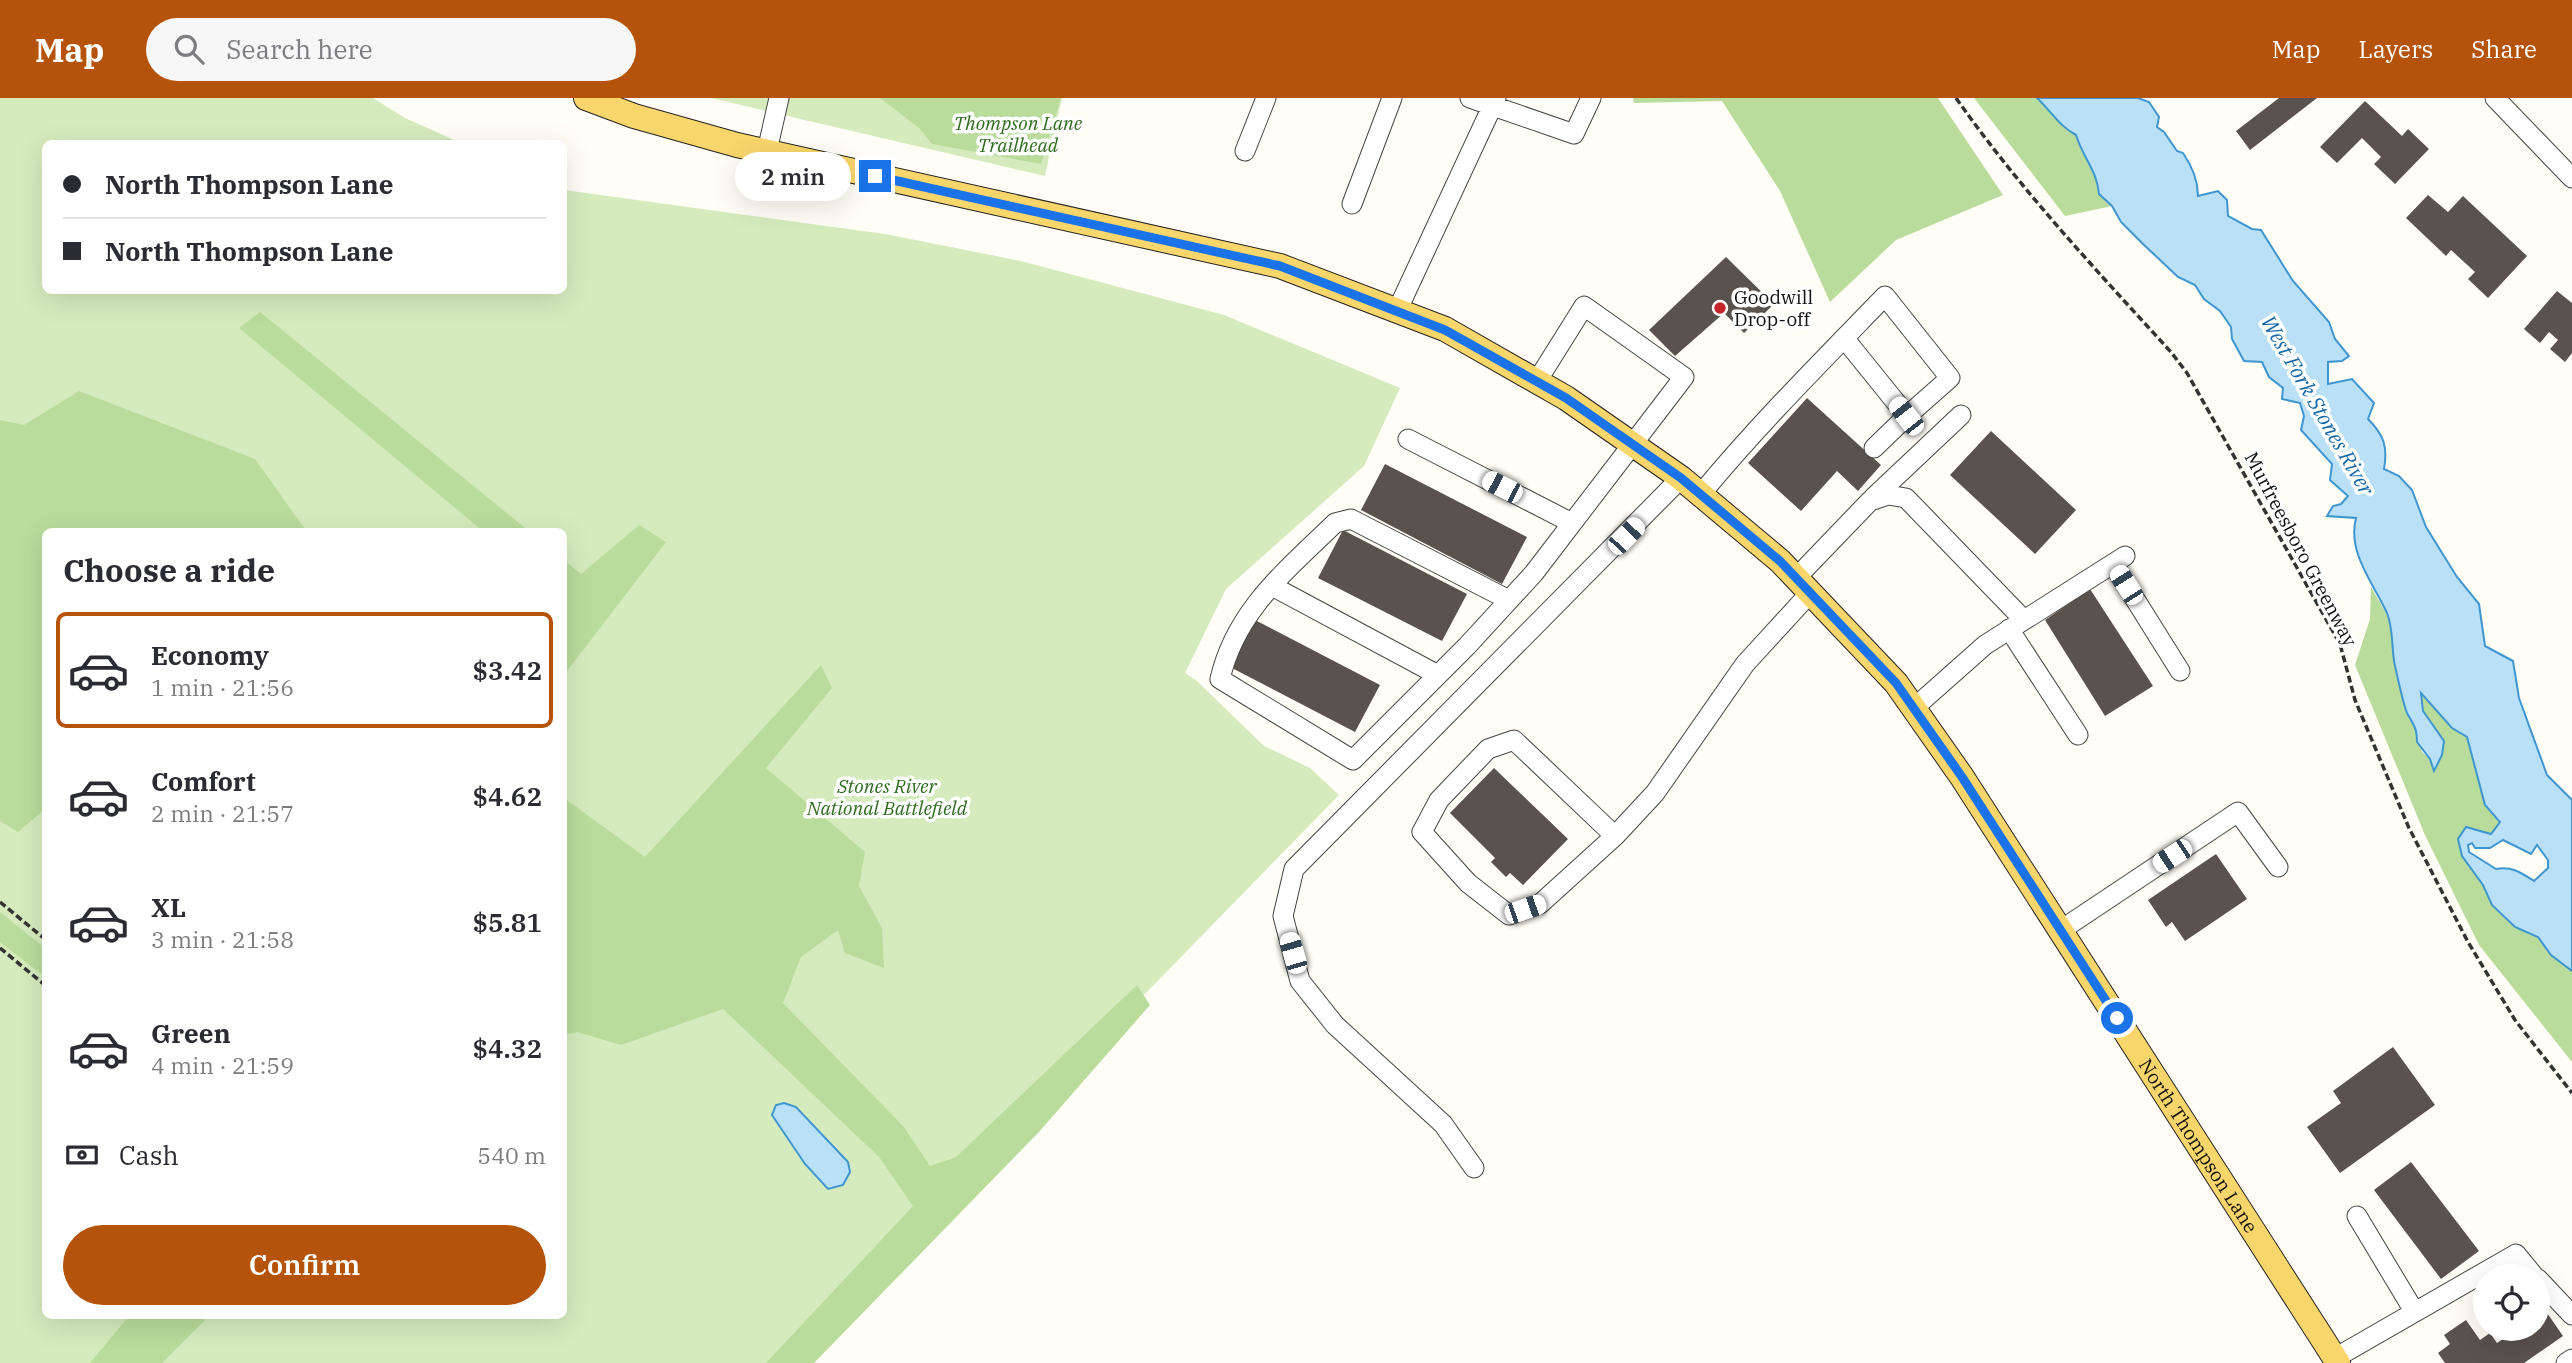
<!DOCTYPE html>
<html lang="en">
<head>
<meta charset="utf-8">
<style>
	:root { --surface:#fff; --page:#f7f7f7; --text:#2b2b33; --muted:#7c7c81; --line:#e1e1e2; --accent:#b45309 }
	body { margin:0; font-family:"IBM Plex Serif",serif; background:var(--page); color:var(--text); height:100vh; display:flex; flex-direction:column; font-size:26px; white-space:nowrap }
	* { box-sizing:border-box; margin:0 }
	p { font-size:23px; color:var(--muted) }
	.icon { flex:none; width:38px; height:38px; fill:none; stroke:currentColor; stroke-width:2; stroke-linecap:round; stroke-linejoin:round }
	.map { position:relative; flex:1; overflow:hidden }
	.side { position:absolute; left:42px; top:430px; width:525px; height:791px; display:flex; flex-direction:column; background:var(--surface); border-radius:10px; box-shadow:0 7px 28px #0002 }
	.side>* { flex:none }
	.guide { position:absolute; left:42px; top:42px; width:525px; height:154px; border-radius:10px; box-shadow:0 7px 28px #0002; display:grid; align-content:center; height:154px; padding:0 21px; background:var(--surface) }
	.controls { position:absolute; left:2473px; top:1166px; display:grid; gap:14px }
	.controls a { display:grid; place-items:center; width:77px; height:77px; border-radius:50%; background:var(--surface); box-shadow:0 7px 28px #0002; font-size:35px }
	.end { position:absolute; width:32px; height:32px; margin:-16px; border:9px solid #1a73e8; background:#fff; box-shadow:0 0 0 4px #fff }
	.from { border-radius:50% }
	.bubble { position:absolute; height:49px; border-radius:24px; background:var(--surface); box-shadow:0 7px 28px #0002; font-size:23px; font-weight:600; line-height:49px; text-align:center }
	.car { position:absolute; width:21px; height:42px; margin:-21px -10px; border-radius:9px; box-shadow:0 0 5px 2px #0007; background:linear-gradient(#fff 24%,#345 0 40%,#fff 0 76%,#345 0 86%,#fff 0) }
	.guide b { display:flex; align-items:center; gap:24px; height:66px; font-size:26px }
	.guide b+b { border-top:2px solid var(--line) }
	.guide i { width:18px; height:18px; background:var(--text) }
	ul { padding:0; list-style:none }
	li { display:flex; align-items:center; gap:21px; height:116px; margin:0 14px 10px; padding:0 7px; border:4px solid transparent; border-radius:10px }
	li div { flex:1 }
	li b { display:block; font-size:26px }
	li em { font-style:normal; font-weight:600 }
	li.on { border-color:var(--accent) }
	li>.icon { width:63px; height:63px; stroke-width:1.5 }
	h2 { padding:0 21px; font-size:32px; line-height:84px }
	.pay { display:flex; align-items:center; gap:18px; height:77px; padding:0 21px; font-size:26px }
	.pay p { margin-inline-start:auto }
	.primary-button { display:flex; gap:14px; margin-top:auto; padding:14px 21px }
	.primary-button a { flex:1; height:80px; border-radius:42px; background:var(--accent); color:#fff; font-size:28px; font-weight:600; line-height:80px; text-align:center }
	header { display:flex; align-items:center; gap:42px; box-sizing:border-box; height:98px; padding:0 35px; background:var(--accent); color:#fff }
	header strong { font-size:33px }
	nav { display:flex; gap:38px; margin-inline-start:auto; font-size:24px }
	.search { width:490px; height:63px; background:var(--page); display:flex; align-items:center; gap:18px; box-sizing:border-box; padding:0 24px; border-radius:38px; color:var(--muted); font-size:26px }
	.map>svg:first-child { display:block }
</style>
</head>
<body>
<header>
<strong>Map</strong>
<div class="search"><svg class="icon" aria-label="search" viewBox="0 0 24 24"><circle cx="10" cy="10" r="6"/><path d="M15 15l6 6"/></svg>Search here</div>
<nav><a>Map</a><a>Layers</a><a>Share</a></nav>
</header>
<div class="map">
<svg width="2572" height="1265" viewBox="0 0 2572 1265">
	<rect width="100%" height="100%" fill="#fffdf5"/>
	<path fill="#d5ebbd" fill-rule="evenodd" d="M0,0h373l32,20 56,25 -415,1v146h518v-100l321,44 136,27 203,54 176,73 -36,78 -138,123 -41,84 12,8 67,65 46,22 29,27 -554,568h-785zM46,434h518v784h-518z
		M711,0h351l-17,78z"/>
	<path fill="#b9dc9c" d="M880,0h181l-20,66 -109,-20 -13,-16z
		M1633,0h305l65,97 -107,45 -66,62 -50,-111 -58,-90 -88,2z
		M1974,0h63c14,13 22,28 39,37 7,23 21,35 23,59l13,12 -47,10z
		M260,214l270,220h-46l-245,-204z
		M79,293l176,68 52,73h-261l-1,277 -27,23 -18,-11v-401l24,5z
		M639,427l27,17 -102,133v-115l17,14z
		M2371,489l15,26 7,21 2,35 11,43 11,15 5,25 8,7 3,11 1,-44 -12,-15 -2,-19 32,36 16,9 17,68 16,18 -10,11 -25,-7 -4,29 21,29 9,20 23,22 23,10 13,18 21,16v91l-93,-117 -54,-110 -70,-170 15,-46z
		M821,567l11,23 -66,80 99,84 -6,34 23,42 2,40 -39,-15 -7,-23 -37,27 -18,46 120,123 27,40 26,-9 181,-172 13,20 -112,128 -224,230h-48l147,-157 -34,-49 -156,-148 -102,36 -44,-13 -13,3v-237l81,59z
		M0,814l45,36v29l-45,-35z
		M129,1218h80l-47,47h-72z"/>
	<path fill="#b9e0f7" stroke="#3f96cf" stroke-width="2" fill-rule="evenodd" d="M2037,0h101l11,4 10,15 -2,10 7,5 13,19 6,2c9,13 15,28 15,43l20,-5 9,9 1,16 24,13 9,1 32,51 36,41 6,17 14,17 -7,5 -14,1v22l24,-5 22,24 -6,16c16,16 20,28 16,50l15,7 13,14 14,37 31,50 22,27 6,42 28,15 6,37 28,77 25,25v171l-21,-16 -13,-18 -23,-10 -23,-22 -9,-20 -21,-29 -4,-17 8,-12 25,7 9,-12 -15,-17 -18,-68 -15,-9 -31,-35 2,18 21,30 -2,14 -8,16 -4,-12 -13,-17c0,-14 -3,-16 -10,-29 -3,-7 -10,-38 -12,-47 -4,-18 -1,-35 -8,-53 -13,-29 -40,-60 -31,-95l-29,-2 6,-10 8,-2 7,-8 -18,-16 2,-16 -31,-34 3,-14 -4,-13 -18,-4 1,-11 -14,-11 -7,-15 -18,-1 -12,-22 -1,-12 -11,-16 -16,-12 -9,-14 -17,-8 -36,-34 -21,-21 -9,-16 -13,-12c-2,-24 -16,-36 -23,-59 -17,-9 -25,-24 -39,-37zM2503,742l28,14 6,-9 11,15v8l-14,13c-12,-8 -22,-15 -38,-12l-27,-17 -1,-7 4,-2 3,5h15z
		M784,1005l12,4 52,55 2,10 -7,13 -15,4 -23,-25 -33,-49 4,-10z"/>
	<path fill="#5a524d" d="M2279,0h38l-67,52 -14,-19z
		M2365,3l37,35 6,-7 21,20 -34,35 -21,-20 7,-7 -19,-19 -25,25 -17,-16z
		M2428,97l20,17 15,-16 64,60 -39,42 -20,-19 7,-7 -24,-22 -5,6 -40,-38z
		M1726,159l48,47 -30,29 -20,-20 -49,43 -26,-26z
		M2557,193l15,12v50l-7,9 -15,-13 8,-9 -9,-8 -9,11 -16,-14z
		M1807,300l74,67 -23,26 -21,-20 -36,40 -53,-48z
		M1991,333l85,79 -41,44 -85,-79z
		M1385,366l142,73 -25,47 -141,-74z
		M1343,432l124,64 -25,47 -124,-63z
		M2090,491l63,97 -48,30 -60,-96z
		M1255,522l125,65 -25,47 -125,-65z
		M1494,670l74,71 -45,46 -13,-12 -4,4 -15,-15 4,-4 -45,-45z
		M2216,756l31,45 -62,42 -13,-19 -6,5 -18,-27z
		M2393,949l42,58 -95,68 -33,-46 34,-24 -8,-12z
		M2411,1064l68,89 -38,28 -67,-89z
		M2545,1212l18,26 -39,27h-79l-7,-10 12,-9 -6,-9 22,-15 14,20 10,-7 7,10 22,-15h19v-13z"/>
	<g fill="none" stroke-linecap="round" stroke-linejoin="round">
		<defs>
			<path id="minor" d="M1470,0l104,36 17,-36
				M2495,0l77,80
				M767,53l12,-53
				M1245,53l21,-53
				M1352,106l40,-106
				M1397,213l99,-213
				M1408,341l164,84
				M1874,350l33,-32
				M1701,396c57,-69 121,-133 184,-198l65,82 -43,38 -63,-78
				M1873,400l88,-83
				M2113,466l67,107
				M1796,480l74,-77 18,-6 18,3 117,121
				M1272,488l166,89
				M1509,502l-158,-81 -16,4c-49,48 -99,87 -115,156l133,81 114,-114 67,-73 150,-196 -100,-71 -47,75
				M2009,531l69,106
				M1914,610l71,-63 140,-89
				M1615,738l-101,-96 -26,9 -49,51 -17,32 46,51 41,32 31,-11 75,-68 40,-43 90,-129 65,-71
				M2061,832l177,-118 40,55
				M1474,1070l-31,-44 -108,-99 -35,-44 -17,-65 11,-47 387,-391
				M2357,1118l57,95
				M2538,1181l34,36
				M2335,1260l181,-104 18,22
				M2566,1265l6,-4"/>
			<g id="major">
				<path id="s1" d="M586,0l48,18 103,29 543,121 165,63 121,69 115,80 99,83 116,122 66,94 376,586"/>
			</g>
		</defs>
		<use href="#minor" stroke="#444" stroke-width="21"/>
		<use href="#major" stroke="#222" stroke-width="26"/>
		<path stroke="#333" stroke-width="3.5" stroke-dasharray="7 3.5" stroke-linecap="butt" d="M1956,0c64,91 140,172 215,254l16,21 153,271 15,56 54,128 59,114 47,78 57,73
			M0,804l46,38
			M0,850l46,38"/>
		<use href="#minor" stroke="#fff" stroke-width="19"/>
		<use href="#major" stroke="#f9d66b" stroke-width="24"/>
	</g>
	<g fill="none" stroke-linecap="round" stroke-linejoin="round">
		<path stroke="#1a73e8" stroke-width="9" d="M875,78l405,90 165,64 121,68 115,80 99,83 116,122 66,94 155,241"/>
	</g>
	<circle fill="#c4262e" stroke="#fff" stroke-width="2.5" cx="1720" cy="210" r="7"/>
	<g text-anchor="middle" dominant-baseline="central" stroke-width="7" stroke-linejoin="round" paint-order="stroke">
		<g font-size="19" font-style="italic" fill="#2f6b1f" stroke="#fff">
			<text x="1018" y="25">Thompson Lane<tspan x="1018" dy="22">Trailhead</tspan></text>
			<text x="887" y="688">Stones River<tspan x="887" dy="22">National Battlefield</tspan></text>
		</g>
		<g font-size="19" fill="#111" stroke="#fff" text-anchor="start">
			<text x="1734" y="199">Goodwill<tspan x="1734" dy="22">Drop-off</tspan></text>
		</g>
		<g font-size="19" fill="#111" stroke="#fff">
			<text transform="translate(2301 451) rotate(62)">Murfreesboro Greenway</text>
			<text stroke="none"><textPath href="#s1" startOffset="2021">North Thompson Lane</textPath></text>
		</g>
		<g font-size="21" font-style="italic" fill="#1768a6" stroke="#fff">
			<text transform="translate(2318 307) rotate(60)">West Fork Stones River</text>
		</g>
	</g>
</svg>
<div class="controls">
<a><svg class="icon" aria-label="locate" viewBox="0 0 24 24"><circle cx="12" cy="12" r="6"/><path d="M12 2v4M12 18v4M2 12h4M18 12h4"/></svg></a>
</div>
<i class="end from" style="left:2117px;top:920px"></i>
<i class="end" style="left:875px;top:78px"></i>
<div class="bubble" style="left:735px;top:54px;width:116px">2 min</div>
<i class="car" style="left:1906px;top:318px;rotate:322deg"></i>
<i class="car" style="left:1502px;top:389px;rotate:297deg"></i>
<i class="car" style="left:1626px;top:438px;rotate:44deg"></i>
<i class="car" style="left:2126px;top:487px;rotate:328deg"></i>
<i class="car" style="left:2172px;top:758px;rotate:237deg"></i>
<i class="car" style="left:1525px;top:811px;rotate:71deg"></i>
<i class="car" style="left:1293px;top:855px;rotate:344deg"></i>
<div class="guide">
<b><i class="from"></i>North Thompson Lane</b>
<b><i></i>North Thompson Lane</b>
</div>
<section class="side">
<h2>Choose a ride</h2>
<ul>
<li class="on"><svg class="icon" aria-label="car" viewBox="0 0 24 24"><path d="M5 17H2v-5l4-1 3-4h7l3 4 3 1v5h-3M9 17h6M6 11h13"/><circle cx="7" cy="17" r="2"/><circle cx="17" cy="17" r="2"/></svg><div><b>Economy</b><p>1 min · 21:56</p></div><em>$3.42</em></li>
<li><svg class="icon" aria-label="car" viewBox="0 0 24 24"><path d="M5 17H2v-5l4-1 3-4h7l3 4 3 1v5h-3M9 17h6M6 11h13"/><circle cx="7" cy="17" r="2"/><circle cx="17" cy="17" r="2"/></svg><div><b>Comfort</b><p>2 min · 21:57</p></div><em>$4.62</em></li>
<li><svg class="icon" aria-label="car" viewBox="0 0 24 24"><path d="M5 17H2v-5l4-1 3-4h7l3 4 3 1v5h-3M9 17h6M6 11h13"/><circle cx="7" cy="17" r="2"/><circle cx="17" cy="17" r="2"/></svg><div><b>XL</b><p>3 min · 21:58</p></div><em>$5.81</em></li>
<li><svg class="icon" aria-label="car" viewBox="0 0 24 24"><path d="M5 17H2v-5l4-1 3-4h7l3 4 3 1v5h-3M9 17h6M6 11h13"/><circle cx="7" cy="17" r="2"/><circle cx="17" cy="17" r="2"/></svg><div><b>Green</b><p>4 min · 21:59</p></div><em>$4.32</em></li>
</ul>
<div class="pay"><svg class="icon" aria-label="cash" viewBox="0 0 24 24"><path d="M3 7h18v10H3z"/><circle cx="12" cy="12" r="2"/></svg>Cash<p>540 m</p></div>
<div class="primary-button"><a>Confirm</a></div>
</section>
</div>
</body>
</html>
